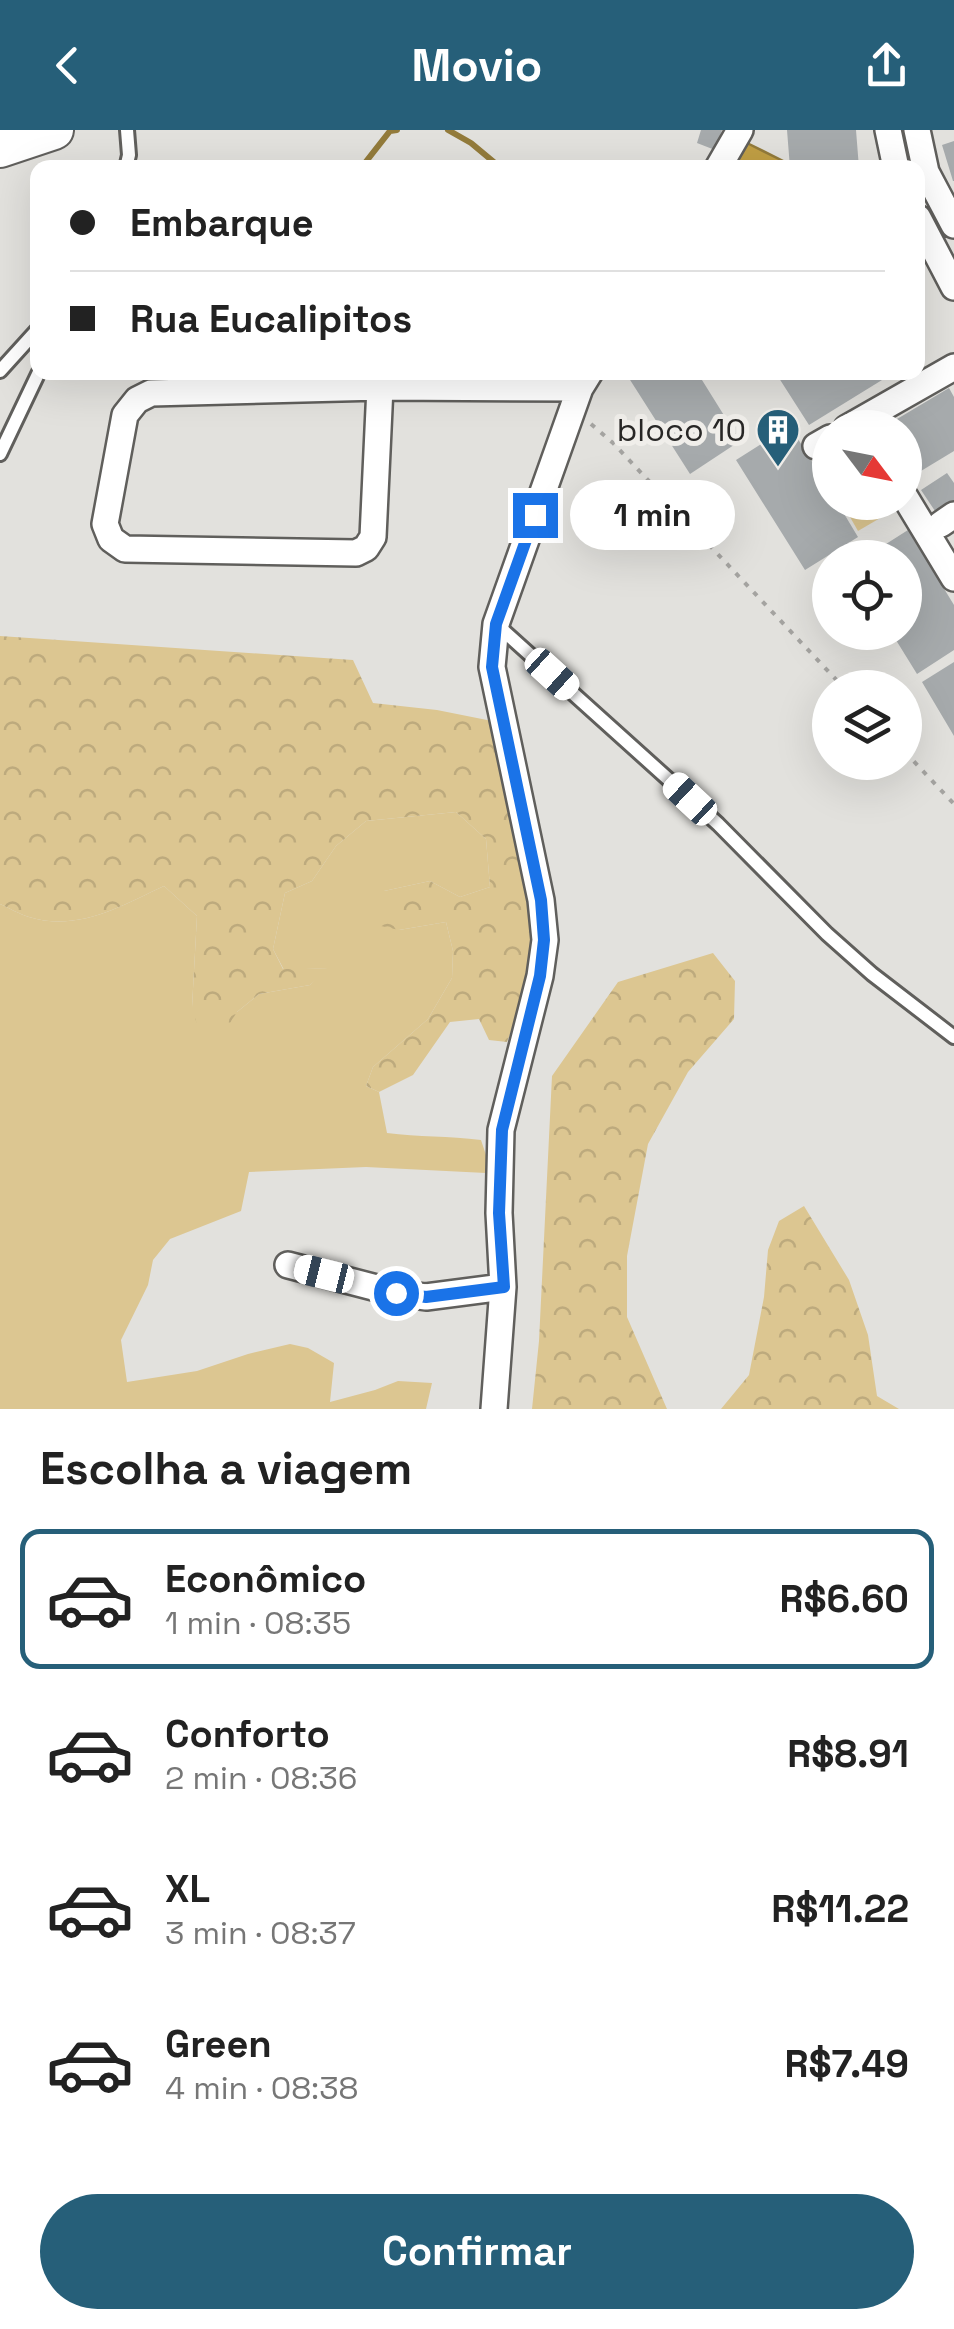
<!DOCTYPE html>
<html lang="pt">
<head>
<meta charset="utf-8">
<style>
	:root { --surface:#fff; --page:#f2f2f2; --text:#222; --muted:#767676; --line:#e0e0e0; --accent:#265f79 }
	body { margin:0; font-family:"Space Grotesk",sans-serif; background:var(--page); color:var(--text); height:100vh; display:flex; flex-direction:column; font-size:38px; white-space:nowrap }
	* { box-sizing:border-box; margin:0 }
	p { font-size:32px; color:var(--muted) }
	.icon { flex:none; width:55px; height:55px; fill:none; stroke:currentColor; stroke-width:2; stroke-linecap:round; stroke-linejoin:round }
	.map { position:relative; height:1279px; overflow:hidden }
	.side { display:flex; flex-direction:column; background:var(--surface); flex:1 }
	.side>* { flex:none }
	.top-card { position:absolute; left:30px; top:30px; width:895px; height:220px; border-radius:20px; box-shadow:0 10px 40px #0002; display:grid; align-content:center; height:220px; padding:0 40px; background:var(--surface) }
	.needle { width:65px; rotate:122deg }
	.buttons { position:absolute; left:812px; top:280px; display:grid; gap:20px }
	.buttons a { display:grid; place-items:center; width:110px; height:110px; border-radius:50%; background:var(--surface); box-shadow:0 10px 40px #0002; font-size:50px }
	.end { position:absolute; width:45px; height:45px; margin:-22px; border:12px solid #1a73e8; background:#fff; box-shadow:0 0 0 5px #fff }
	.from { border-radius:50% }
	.bubble { position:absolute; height:70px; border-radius:35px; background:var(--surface); box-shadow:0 10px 40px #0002; font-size:32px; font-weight:600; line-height:70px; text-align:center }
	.car { position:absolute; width:30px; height:60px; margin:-30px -15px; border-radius:12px; box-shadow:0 0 8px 2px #0007; background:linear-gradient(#fff 24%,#345 0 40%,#fff 0 76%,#345 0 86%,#fff 0) }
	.top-card b { display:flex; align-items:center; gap:35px; height:95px; font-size:38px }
	.top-card b+b { border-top:2px solid var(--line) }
	.top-card i { width:25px; height:25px; background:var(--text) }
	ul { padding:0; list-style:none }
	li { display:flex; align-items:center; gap:30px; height:140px; margin:0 20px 15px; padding:0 20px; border:5px solid transparent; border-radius:20px }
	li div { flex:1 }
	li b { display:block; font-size:38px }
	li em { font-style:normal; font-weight:600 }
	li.selected { border-color:var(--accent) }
	li>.icon { width:90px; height:90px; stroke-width:1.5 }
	h2 { padding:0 40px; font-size:45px; line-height:120px }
	.button { display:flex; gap:20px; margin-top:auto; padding:20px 40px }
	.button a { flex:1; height:115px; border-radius:60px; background:var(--accent); color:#fff; font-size:40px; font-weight:600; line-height:115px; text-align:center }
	header { display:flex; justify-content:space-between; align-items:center; height:130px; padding:0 40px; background:var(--accent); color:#fff; font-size:45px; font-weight:600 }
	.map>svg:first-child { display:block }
</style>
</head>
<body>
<header><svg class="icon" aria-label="back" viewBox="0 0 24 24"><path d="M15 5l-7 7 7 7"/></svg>Movio<svg class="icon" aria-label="share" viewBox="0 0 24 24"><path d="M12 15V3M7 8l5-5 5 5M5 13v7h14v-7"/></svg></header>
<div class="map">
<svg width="954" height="1279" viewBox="0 0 954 1279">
	<defs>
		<pattern id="forest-crowns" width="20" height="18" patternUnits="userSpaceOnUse" patternTransform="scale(2.5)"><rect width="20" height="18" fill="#dcc691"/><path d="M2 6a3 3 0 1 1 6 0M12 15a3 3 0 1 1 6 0" fill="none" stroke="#bdaa7d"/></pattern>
	</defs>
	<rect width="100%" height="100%" fill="#e2e1dd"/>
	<path fill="#dcc691" d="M456,682l30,27 4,48 -30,10 -30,-16 -46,10 15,39 47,-8 7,29 -1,27 -24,41 -55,48 -7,19 13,6 8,41c31,4 62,3 94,7l5,15v18l-120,-6 -117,5 -8,39 -71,28 -17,21 -5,25 -27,55 6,42 70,-11 51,-17 42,-10 18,4 26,15 -4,39 45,-12 23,-9 34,2 -6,26h-426v-505c9,4 19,10 29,13 49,15 92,-11 135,-31l33,30 -5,91 45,5 22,-18 51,-9 17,-17 -43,2 -11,-21 12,-56 27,-12 24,-35 30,-25z"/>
	<path fill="url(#forest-crowns)" d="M842,373h54l3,4 -41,24z
		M0,506l353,24 20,43 64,7 55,11 35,170 6,82 -26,69 -18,-2 -10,-21 -29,3 -37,53 -34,17 -13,-6 7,-19 55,-48 24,-41 1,-27 -7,-29 -47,8 -18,-4 -10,-14 13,-21 46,-10 30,16 30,-10 -4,-48 -30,-27 -90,9 -30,25 -24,35 -27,12 -12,56 10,20 47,-1 -20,17 -51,9 -22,18 -14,22 -25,-6 -6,-21 5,-91 -33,-30c-43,20 -86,46 -135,31 -10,-3 -20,-9 -29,-13z
		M713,823l22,28 -1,38 -46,53 -40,72 -21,112v61l40,92h-135l7,-68 13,-265 66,-94z
		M804,1076l45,74 19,55 9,61 22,13h-178l28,-34 15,-78 4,-47 11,-29z"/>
	<path fill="#c19f44" stroke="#937b3b" stroke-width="2.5" d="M747,13l36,18v6h-49z"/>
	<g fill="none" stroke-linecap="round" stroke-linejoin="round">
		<path stroke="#937b3b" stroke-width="6" d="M448,0l23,13 30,25
			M361,38l29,-37 7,-1"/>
	</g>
	<path fill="#a6aaac" d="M701,0h21l-7,20 -18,-7z
		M787,0h69l3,38h-69z
		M954,11v40h-1l-11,-36z
		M625,242h72l43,69 -50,33z
		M781,242h114l-86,53 -32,-50z
		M949,258l5,9v54l-38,23 -11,-18v-28h-17l-1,-3z
		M790,296l40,65v11h7l21,35 -53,33 -69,-110z
		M947,343l7,10v20l-17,11 -16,-24z
		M908,400l46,75v45l-37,24 -26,-42h14v-74h-41z
		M954,532v74l-32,-54z"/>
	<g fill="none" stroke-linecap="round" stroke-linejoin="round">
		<defs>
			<path id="lane" d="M126,38l3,-13 -2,-25
				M0,241l38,-42
				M0,324l39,-82
				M496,494l222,200 109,110 45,40 82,63"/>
			<path id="street" d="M888,0l8,38
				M917,0l9,42 28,53
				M718,38l22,-38
				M918,88l36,69
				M380,257l-7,150 -7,11 -10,5 -231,-4 -14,-10 -6,-15 20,-109 12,-15 14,-7 229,-6 200,1
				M847,298l107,-61
				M816,316l14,-8
				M905,367l49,81
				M941,394l13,-9
				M288,1135l108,28 30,4 77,-10
				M494,1279l9,-122 -4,-74 2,-83 39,-154 5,-36 -4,-40 -49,-233 4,-43 84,-236 10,-16"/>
			<path id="primary" d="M0,18l54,-18"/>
		</defs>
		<use href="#lane" stroke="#605f5c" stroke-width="18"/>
		<use href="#street" stroke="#605f5c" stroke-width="30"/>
		<use href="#primary" stroke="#605f5c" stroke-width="42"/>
		<path stroke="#a4a3a0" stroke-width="4" stroke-dasharray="5 8" stroke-linecap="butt" d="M591,294l22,19 231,245
			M905,622l49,52"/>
		<use href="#lane" stroke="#fff" stroke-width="12"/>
		<use href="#street" stroke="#fff" stroke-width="25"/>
		<use href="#primary" stroke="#fff" stroke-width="38"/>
	</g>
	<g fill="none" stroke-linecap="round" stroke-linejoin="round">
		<path stroke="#1a73e8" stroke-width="12" d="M396,1163l30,4 78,-10 -5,-74 3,-83 38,-154 4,-36 -3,-40 -49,-233 4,-43 39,-109"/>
	</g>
	<defs>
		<symbol id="building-pin" viewBox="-11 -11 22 30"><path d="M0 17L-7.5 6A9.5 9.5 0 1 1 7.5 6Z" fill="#265f79" stroke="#f0eeea"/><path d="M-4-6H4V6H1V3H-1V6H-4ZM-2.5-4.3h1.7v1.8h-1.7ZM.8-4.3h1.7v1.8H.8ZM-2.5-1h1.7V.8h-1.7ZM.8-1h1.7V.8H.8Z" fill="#fff"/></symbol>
	</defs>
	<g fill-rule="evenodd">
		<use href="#building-pin" x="753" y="275" width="50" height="68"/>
	</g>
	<g text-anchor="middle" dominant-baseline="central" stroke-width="10" stroke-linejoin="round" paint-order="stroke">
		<g font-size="32" fill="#282726" stroke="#f0eeea" text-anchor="end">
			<text x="746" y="300">bloco 10</text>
		</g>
	</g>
</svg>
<div class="buttons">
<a><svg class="needle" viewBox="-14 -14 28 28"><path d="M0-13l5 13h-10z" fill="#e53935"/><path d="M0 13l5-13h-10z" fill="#767676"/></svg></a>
<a><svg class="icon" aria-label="locate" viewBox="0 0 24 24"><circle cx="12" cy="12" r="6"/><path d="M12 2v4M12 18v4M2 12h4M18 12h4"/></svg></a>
<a><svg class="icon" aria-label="layers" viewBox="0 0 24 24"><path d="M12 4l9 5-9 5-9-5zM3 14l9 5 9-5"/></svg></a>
</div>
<i class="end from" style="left:396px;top:1163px"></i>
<i class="end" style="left:535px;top:385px"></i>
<div class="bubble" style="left:570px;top:350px;width:165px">1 min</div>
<i class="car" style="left:552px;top:544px;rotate:132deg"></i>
<i class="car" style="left:690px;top:669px;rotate:313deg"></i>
<i class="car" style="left:324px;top:1144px;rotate:284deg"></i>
<div class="top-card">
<b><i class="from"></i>Embarque</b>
<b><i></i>Rua Eucalipitos</b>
</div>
</div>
<section class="side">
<h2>Escolha a viagem</h2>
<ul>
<li class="selected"><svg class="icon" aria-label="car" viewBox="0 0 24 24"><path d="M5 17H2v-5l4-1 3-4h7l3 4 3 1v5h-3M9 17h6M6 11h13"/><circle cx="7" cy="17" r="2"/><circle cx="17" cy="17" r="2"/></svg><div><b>Econômico</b><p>1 min · 08:35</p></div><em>R$6.60</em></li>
<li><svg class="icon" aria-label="car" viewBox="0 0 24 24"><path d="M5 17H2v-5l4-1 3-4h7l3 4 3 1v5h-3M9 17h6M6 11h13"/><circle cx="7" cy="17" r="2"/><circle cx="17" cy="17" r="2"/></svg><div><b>Conforto</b><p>2 min · 08:36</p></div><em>R$8.91</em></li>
<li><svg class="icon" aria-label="car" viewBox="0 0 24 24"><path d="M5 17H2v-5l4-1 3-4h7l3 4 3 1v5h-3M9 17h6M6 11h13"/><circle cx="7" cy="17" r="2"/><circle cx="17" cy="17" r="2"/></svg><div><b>XL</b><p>3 min · 08:37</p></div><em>R$11.22</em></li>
<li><svg class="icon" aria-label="car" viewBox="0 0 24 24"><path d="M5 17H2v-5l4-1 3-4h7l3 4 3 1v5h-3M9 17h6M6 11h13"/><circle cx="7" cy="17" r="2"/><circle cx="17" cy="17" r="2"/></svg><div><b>Green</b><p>4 min · 08:38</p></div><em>R$7.49</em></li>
</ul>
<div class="button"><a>Confirmar</a></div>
</section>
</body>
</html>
